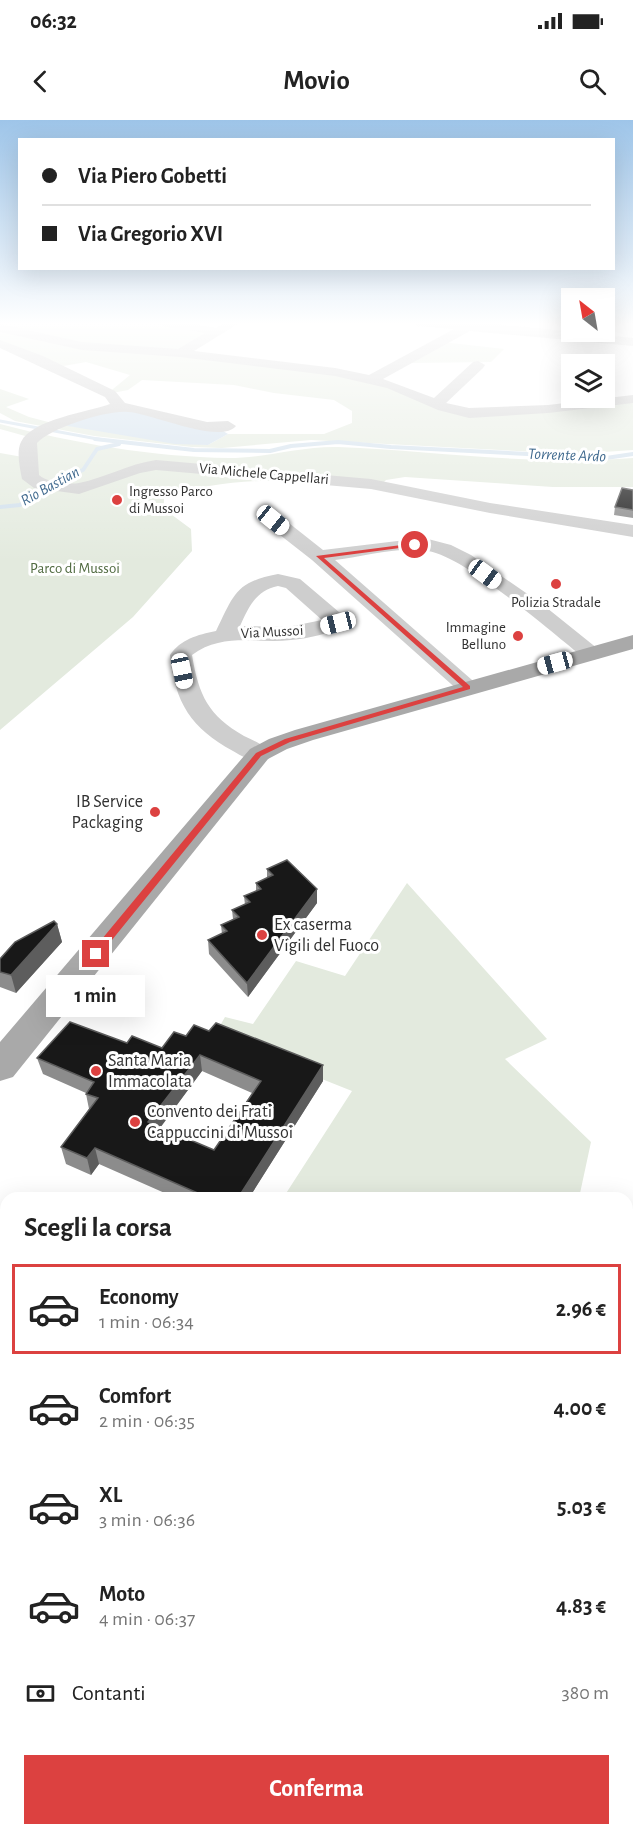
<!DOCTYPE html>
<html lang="it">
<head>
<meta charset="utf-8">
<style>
	:root { --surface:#fff; --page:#f2f2f2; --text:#222; --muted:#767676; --line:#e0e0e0; --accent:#dc4140 }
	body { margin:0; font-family:"Alegreya Sans",sans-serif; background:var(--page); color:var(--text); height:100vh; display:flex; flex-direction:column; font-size:22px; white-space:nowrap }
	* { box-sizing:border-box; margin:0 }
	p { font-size:20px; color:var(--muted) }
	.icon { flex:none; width:33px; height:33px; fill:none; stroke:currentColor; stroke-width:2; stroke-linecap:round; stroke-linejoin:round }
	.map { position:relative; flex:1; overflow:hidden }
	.side { position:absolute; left:0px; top:1072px; width:633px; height:644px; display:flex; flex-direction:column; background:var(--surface); border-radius:18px 18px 0 0; box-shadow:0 6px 24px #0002 }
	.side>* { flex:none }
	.top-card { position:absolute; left:18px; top:18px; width:597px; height:132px; border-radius:0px; box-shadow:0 6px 24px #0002; display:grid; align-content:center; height:132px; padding:0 24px; background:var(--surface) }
	.needle { width:39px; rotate:329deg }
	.tools { position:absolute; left:561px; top:168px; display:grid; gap:12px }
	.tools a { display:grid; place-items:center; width:54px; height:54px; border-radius:0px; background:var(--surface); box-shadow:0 6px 24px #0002; font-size:30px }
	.end { position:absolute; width:27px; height:27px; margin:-14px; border:8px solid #dc4140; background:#fff; box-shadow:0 0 0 3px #fff }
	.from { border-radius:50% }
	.bubble { position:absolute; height:42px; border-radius:0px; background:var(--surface); box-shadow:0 6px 24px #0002; font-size:20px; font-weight:700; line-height:42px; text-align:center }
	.car { position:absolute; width:18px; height:36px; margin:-18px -9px; border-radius:8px; box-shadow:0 0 4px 2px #0007; background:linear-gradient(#fff 24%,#345 0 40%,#fff 0 76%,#345 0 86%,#fff 0) }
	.top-card b { display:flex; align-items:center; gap:21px; height:57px; font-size:22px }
	.top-card b+b { border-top:2px solid var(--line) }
	.top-card i { width:15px; height:15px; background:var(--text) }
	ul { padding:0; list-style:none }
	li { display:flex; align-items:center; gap:18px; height:90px; margin:0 12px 9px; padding:0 12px; border:3px solid transparent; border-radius:0px }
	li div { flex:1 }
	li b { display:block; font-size:22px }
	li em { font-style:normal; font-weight:700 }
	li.active { border-color:var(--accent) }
	li>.icon { width:54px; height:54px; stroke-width:1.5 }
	h2 { padding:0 24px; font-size:27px; line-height:72px }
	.pay { display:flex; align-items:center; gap:15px; height:66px; padding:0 24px; font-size:22px }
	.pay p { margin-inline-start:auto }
	.button { display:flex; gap:12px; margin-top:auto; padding:12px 24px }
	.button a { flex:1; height:69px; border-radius:0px; background:var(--accent); color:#fff; font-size:24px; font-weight:700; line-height:69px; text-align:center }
	.status { display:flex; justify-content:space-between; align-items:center; height:42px; padding:0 30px; background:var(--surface); direction:ltr }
	.status svg { height:16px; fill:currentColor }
	header { display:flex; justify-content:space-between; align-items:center; height:78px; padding:0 24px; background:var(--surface); font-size:27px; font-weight:700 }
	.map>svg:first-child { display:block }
</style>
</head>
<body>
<div class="status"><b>06:32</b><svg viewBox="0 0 49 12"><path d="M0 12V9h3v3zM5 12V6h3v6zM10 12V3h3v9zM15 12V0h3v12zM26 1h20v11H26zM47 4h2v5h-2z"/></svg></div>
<header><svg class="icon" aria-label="back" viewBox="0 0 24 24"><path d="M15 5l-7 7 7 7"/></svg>Movio<svg class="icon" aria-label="search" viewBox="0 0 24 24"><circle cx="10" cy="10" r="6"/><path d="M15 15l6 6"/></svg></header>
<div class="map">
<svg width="633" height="1715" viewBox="0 0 633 1715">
	<rect width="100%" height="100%" fill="#fff"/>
	<path fill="#e3eade" d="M0,202h167l53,10 -42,22 160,19 139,40 156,-13v50l-59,4 -263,-14 -89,8 -30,-1 -98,-11 -79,-15 -15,-8v-24l29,10 -23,8 23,10 27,7 152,21 20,-11h96l28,-11v-12l-18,-11 -60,-7 -40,-8 -92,-5 -14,10 -21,4 23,-19 -44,-13 -28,5 -58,-20z
		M442,222l62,7 -13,13 -88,1z
		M0,304c74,19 152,33 229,34 36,0 73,-12 109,-11 98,4 196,19 295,11v29h-80l-148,-10 -19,3 -8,8c-70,-9 -147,-14 -214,10v11l27,20 1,22 -59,66 -133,113v-277l34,6 2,-20 -36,-10z
		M407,763l140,156 -42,20 86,83 -12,56h-296l69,-107 -138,-55 11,-19 28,7 43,-63 49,15z
		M6,1181v172l-6,-3v-161z
		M627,1287l6,7v184l-6,-5z"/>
	<path fill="#cfdeeb" d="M121,286l102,25 5,3 -20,11 -33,-1 -119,-20z"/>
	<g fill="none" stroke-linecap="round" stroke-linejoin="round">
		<path stroke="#cfdeeb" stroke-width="3" d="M0,301l103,19"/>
		<path stroke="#cfdeeb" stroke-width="4" d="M95,319l99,11 76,1 21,-5 47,-4 53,5 215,11 27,-4
			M0,387l20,-2 12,-11 23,-7 13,-11 15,-6 14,-21 22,-5"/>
		<path fill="#cecece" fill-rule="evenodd" d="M156,202h29l31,6 9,-6h16l-47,29 141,17 34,7 85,-46 -37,-3 -6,-4h64l158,16v8l-163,-15 -87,48 51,19 39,-36 5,-1 7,4 -2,3 -37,35 23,5 79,-3 85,-10v8l-85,10 -79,5 -31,-8 -51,-22 -52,-12 -155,-19 -98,-7 -82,-18v-8l82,18 96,7 27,-16 -43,-7z
			M0,220l43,16 72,35 10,12 82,19 21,-1 8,5c-16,19 -85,-13 -108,-14 -21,-2 -77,16 -91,31l2,32c7,7 30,10 40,8 26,-5 49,-19 77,-23l215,19 119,24 143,22v12l-143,-24 -119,-24 -215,-19 -16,3 -61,21 -45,-6 -12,-9c-2,-11 -6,-27 -1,-37 11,-23 68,-30 89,-38l-5,-7 -105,-49z
			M273,394l7,2 43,34 91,-11h14l23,6 20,10 71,49 61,49 -3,5 -8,2 -8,-2c-33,-26 -118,-101 -156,-107 -30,-5 -63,5 -93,9l145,127 -4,5 -8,2 -8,-2 -148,-132 -46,-36 -2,-4 2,-4z
			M278,454l22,5 46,39 3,5 -3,5c-18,4 -36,11 -55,12 -34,4 -68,-8 -99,15 7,41 16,60 52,81 10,5 22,9 28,18l-4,5c-14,4 -23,-1 -35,-8 -42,-23 -58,-48 -63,-96 11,-16 27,-20 46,-24 18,-36 19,-49 62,-57zM278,466l8,2 36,32 -34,7 -48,-1c9,-19 15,-35 38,-40z
			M627,1398l6,2v53l-6,-3z
			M633,1567v59l-6,2v-59z
			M544,1710h60l-2,5h-60z"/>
		<path fill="#a9a9a9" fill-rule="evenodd" d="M633,515v14l-320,91 -26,9 -19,10 -255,318 -13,4v-39l250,-293 19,-10 26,-9z"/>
	</g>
	<path fill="#8c8c8c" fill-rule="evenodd" d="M633,370v28l-19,-3 1,-8z
		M267,749l50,20v14l-69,94 -39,-43 -1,-14 14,-6 -1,-9 12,-6 -1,-9 13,-5 -1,-9 12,-5v-8l11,-5z
		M57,804l5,18 -46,51 -16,-6v-28z
		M174,912l149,49 -74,117h-73l-77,-34 -8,11 -25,-11 -5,-17 28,-38 -3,-15v-1l-43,-19 -6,-16 90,-15 35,5zM202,951l50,22 -38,57 -54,-23z"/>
	<path fill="#5d5d5d" d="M317,769v14l-69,94 -1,-14z
		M57,804l5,18 -46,51 -5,-18z
		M200,935l2,16 -50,68 -4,-17z
		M323,945v16l-74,117h-11z
		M95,1028l4,16 -8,11 -4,-17z"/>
	<path fill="#181818" stroke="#5d5d5d" stroke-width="1.5" fill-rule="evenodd" d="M622,368l11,2v20l-18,-3z
		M287,740l30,29 -70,94 -39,-43 19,-9 -6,-6 18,-8 -7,-7 18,-8 -6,-6 17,-7 -5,-6 17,-8 -6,-6z
		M54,801l3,3 -46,51 -11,-3v-13l15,-17z
		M70,902l57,21 5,-7 30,12 12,-16 12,4 8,-11 15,6 7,-8 107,42 -85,133h-29l-114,-50 -8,10 -26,-11 37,-49 -12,-4 8,-12 -57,-24zM200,935l61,26 -47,69 -66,-28z"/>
	<linearGradient id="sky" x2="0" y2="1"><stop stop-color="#9ec5e9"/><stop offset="0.46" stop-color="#fff"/><stop offset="1" stop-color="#fff" stop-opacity="0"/></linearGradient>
	<rect width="633" height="442" fill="url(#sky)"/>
	<path fill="#dc4140" d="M417,423l-2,3 -91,12 146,128v3l-180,53 -29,14 -162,200h-7v-5l164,-198 29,-14 178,-52 -147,-131z"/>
	<g fill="#dc4140" stroke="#fff" stroke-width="2">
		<circle cx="117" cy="380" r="6"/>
		<circle cx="556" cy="464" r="6"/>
		<circle cx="518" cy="516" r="6"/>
		<circle cx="155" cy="692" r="6"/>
		<circle cx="262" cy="815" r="6"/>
		<circle cx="96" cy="951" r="6"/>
		<circle cx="135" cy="1002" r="6"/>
	</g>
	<g text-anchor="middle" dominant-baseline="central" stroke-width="6" stroke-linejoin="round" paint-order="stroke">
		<g font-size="15" fill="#313131" stroke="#fff">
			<text transform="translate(264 354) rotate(5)">Via Michele Cappellari</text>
			<text transform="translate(272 512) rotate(-3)">Via Mussoi</text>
		</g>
		<g font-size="15" fill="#313131" stroke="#fff" text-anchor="start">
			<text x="129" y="371">Ingresso Parco<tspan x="129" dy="17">di Mussoi</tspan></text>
			<text x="556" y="482" text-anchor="middle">Polizia Stradale</text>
			<text x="506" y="507" text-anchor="end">Immagine<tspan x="506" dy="17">Belluno</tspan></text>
		</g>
		<g font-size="15" fill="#516b41" stroke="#fff">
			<text x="75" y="448">Parco di Mussoi</text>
		</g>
		<g font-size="16" font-style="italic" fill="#436c90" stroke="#fff">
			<text transform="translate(567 335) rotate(2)">Torrente Ardo</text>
			<text transform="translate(50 366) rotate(-29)">Rio Bastian</text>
		</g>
		<g font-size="18" fill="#313131" stroke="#fff" text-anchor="start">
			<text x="143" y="682" text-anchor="end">IB Service<tspan x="143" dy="21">Packaging</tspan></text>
			<text x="274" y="805">Ex caserma<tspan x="274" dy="21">Vigili del Fuoco</tspan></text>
			<text x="108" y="941">Santa Maria<tspan x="108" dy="21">Immacolata</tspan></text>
			<text x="147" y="992">Convento dei Frati<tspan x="147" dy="21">Cappuccini di Mussoi</tspan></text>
		</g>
	</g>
</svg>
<div class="tools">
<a><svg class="needle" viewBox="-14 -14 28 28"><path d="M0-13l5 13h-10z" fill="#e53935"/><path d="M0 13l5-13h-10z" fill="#767676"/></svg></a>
<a><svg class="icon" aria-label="layers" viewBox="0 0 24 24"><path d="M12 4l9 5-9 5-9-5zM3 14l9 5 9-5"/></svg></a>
</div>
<i class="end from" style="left:415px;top:425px"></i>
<i class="end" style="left:96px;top:834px"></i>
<div class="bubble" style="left:46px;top:855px;width:99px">1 min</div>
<i class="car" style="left:273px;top:400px;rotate:129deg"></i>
<i class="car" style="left:485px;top:454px;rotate:126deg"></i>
<i class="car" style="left:338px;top:503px;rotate:256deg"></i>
<i class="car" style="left:555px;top:543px;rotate:255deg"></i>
<i class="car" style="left:182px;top:551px;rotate:168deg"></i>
<div class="top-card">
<b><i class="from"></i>Via Piero Gobetti</b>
<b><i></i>Via Gregorio XVI</b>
</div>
<section class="side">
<h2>Scegli la corsa</h2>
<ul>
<li class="active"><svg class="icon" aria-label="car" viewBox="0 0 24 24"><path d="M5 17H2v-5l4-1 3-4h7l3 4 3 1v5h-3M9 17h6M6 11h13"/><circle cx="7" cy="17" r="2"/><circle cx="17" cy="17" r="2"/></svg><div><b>Economy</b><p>1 min · 06:34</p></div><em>2.96 €</em></li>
<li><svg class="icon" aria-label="car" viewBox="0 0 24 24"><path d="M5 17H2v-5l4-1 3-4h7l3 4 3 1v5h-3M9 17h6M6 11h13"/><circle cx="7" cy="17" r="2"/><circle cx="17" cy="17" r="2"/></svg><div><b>Comfort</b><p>2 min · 06:35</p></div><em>4.00 €</em></li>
<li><svg class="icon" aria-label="car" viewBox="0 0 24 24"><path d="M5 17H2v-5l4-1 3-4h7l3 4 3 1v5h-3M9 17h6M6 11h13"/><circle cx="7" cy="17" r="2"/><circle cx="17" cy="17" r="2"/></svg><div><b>XL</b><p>3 min · 06:36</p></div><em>5.03 €</em></li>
<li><svg class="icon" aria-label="car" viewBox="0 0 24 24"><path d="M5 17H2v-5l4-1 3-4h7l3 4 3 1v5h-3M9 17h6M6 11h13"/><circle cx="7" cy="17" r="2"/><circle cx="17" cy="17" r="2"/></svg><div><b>Moto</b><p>4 min · 06:37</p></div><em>4.83 €</em></li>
</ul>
<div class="pay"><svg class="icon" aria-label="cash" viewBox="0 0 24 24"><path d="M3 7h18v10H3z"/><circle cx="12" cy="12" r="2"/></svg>Contanti<p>380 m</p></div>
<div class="button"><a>Conferma</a></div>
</section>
</div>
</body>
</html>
